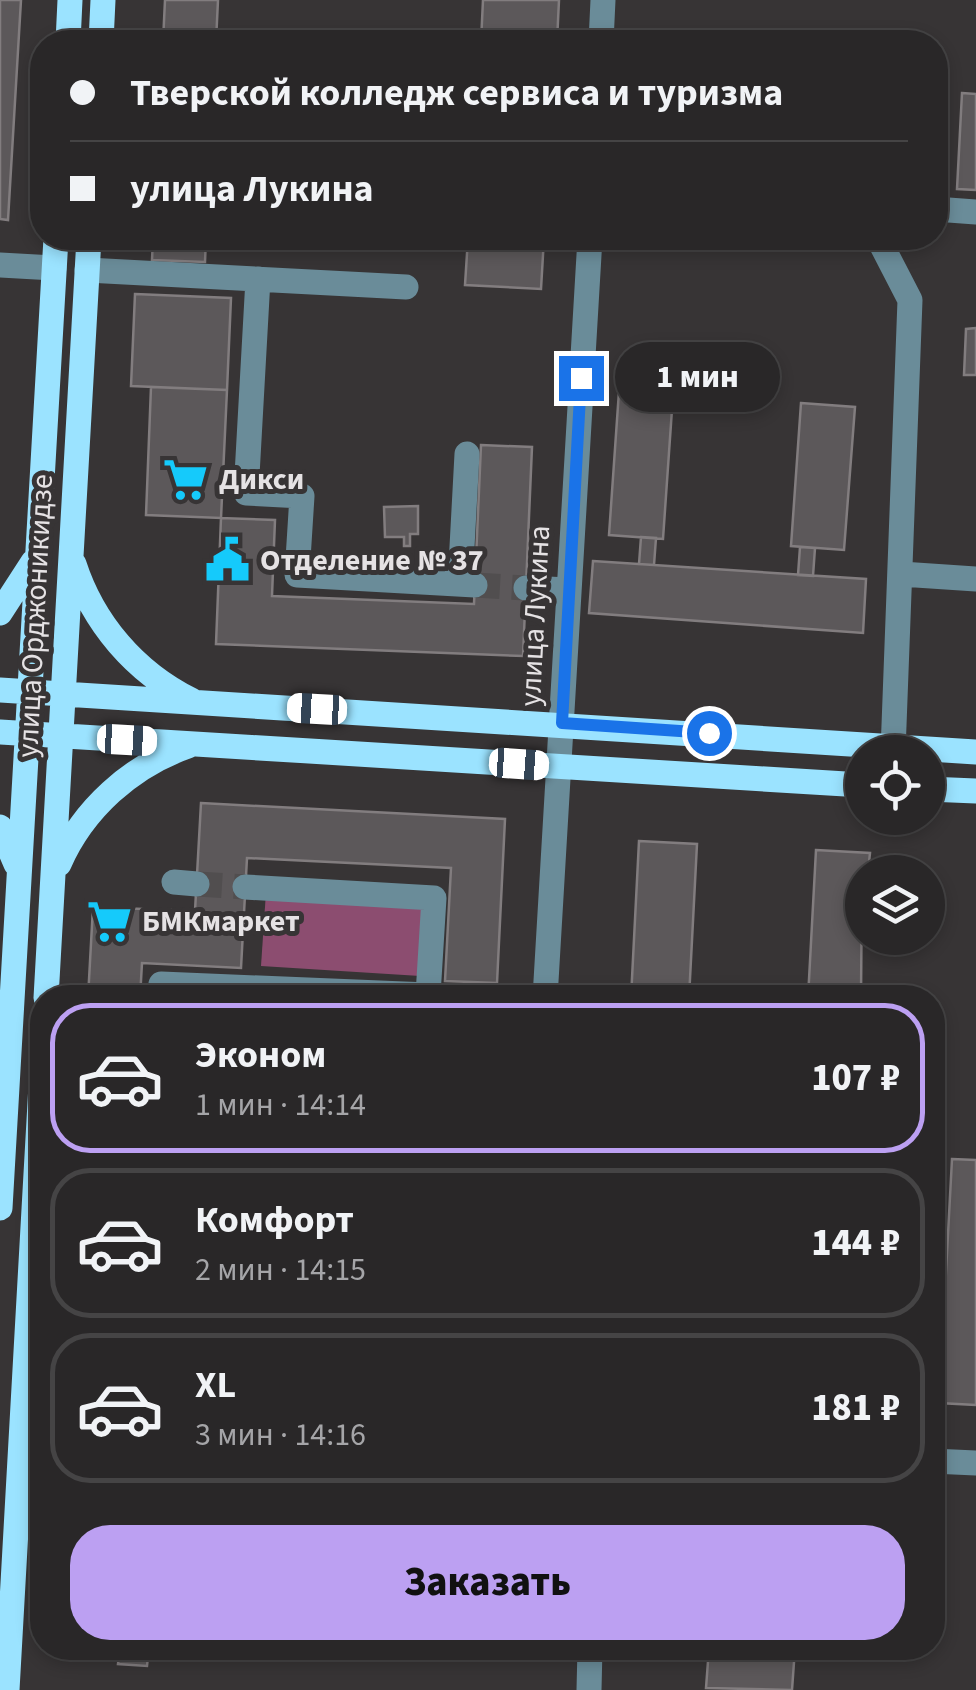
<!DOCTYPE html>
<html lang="ru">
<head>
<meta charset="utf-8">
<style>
	:root { --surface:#292728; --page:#353334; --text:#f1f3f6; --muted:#a5a5a8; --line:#454445; --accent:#bca0f2 }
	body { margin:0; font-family:"Source Sans 3",sans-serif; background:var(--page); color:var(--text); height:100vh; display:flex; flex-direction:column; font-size:38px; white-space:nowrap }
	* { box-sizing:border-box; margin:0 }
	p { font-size:32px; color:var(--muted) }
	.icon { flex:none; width:55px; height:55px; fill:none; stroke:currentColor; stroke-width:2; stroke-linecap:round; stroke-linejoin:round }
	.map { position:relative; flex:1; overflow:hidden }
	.details { position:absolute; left:30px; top:985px; width:915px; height:675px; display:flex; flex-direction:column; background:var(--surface); border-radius:40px; box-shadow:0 5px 15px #0003,0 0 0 2px var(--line) }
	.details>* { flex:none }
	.banner { position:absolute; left:30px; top:30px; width:918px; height:220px; border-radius:40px; box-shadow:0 5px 15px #0003,0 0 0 2px var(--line); display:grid; align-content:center; height:220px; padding:0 40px; background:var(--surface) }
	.controls { position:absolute; left:845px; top:735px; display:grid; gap:20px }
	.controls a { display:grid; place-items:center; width:100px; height:100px; border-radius:50%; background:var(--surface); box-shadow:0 5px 15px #0003,0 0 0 2px var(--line); font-size:50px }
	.end { position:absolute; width:45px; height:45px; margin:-22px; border:12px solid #1a73e8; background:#fff; box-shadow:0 0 0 5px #fff }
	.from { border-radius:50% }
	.bubble { position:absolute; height:70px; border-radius:35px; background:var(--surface); box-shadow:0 5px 15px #0003,0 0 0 2px var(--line); font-size:32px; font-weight:800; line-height:70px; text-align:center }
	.car { position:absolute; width:30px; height:60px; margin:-30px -15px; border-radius:12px; box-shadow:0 0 8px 2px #0007; background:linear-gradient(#fff 24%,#345 0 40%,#fff 0 76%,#345 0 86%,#fff 0) }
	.banner b { display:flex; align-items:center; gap:35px; height:95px; font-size:38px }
	.banner b+b { border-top:2px solid var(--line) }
	.banner i { width:25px; height:25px; background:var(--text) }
	ul { padding:18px 0 0; list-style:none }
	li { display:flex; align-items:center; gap:30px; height:150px; margin:0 20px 15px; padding:0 20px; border:5px solid var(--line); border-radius:40px }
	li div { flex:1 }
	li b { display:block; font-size:38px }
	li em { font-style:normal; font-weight:800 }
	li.active { border-color:var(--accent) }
	li>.icon { width:90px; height:90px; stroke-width:1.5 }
	.cta { display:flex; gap:20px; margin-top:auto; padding:20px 40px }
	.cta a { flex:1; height:115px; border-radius:40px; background:var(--accent); color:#111; font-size:40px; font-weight:800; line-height:115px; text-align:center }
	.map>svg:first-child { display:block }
</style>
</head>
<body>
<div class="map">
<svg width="976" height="1690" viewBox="0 0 976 1690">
	<rect width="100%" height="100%" fill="#373435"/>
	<path fill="#8c4d70" d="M267,877l158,10 -5,89 -159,-10z"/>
	<path fill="#5c585a" stroke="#827d7f" stroke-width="2.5" d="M0,0h21l-13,220 -8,-1z
		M165,0h53l-2,42h-53z
		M483,0h76l-2,42h-76z
		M717,31l50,2v9h-51z
		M962,93l14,1v96l-19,-1z
		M153,238h53l-1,24 -53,-2z
		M468,238h76l-3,51 -76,-4z
		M135,294l96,4 -4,92 -96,-4z
		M976,328v47h-12l2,-46z
		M151,387l76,3 -6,128 -75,-3z
		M619,391l54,4 -10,144 -54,-4z
		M801,403l54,4 -11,143 -53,-4z
		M481,445l51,2 -9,209 -307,-12 5,-126 54,2 -3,76 202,8z
		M418,506v28h-8v12h-6v-9h-19l-1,-30z
		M641,537l15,1 -2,27 -15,-1z
		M800,547l15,1 -2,28 -15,-1z
		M593,561l273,18 -3,54 -274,-20z
		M201,803l304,16 -8,164 -52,-2 6,-113 -204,-10 -6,110 -99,-5 -2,35h-52l5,-91 102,4z
		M639,841l58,3 -8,154h-58z
		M816,850l54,3 -2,19h-6l-1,126h-53z
		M952,1159l24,1v245l-37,-2z
		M120,1648h29l-2,18 -29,-2z
		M709,1648h86l-3,42 -86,-2z"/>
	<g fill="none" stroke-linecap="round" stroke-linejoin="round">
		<path stroke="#514e4f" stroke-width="25" stroke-dasharray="25 12" stroke-linecap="butt" d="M475,585l51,3
			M197,884l48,3"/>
		<path stroke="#6a8c99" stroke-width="25" d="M601,42l2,-42
			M935,209l41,3
			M878,238l32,62 -17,452
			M0,265l54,3
			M87,270l319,17
			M258,279l-12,214 56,3 -5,79 178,10
			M901,574l75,5
			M460,584l7,-130
			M526,588l43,2
			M174,882l23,2
			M245,887l189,11 -6,97 55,3
			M161,998v-14l267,11
			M545,998l45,-760
			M932,1461l44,2
			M589,1690l1,-42"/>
		<path stroke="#9be3ff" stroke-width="25" d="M68,42l2,-42
			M101,42l2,-42
			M74,564c19,59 61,108 117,136
			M0,613l33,-51
			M0,690l976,62
			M0,732l862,53
			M928,789l48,2
			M0,827l16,37
			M59,864c24,-55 72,-98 129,-118
			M46,998l43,-760
			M0,1208l56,-970
			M7,1690l35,-623"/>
	</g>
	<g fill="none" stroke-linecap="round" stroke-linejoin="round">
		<path stroke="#1a73e8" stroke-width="12" d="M581,378l-19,345 147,10"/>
	</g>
	<defs>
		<symbol id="supermarket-bare" viewBox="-9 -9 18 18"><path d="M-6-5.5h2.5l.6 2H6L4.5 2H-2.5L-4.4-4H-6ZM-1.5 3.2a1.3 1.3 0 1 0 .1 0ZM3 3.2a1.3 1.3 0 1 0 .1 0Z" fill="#15cafb" stroke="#373435" stroke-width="2.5" paint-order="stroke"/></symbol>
		<symbol id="civic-bare" viewBox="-9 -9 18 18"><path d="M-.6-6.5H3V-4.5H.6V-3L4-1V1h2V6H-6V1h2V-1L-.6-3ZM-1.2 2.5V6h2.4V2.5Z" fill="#15cafb" stroke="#373435" stroke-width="2.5" paint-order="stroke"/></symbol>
	</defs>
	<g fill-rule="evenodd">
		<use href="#supermarket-bare" x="154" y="448" width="63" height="63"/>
		<use href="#civic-bare" x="196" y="528" width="63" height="63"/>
		<use href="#supermarket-bare" x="78" y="890" width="63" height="63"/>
	</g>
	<g text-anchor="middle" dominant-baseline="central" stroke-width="10" stroke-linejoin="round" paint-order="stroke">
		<g font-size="30" font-weight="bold" fill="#e5e2e4" stroke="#373435" text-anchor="start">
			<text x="219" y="479">Дикси</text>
			<text x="260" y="560">Отделение № 37</text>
			<text x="142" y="921">БМКмаркет</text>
		</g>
		<g font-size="30" fill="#e5e2e4" stroke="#373435">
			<text transform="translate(35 616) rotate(-87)">улица Орджоникидзе</text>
			<text transform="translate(535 616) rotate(-87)">улица Лукина</text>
		</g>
	</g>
</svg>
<div class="controls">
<a><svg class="icon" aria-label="locate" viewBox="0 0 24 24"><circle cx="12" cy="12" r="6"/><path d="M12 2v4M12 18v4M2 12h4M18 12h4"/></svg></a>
<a><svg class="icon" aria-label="layers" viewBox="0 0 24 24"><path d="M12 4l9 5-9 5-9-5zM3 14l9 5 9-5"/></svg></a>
</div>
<i class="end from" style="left:709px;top:733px"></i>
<i class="end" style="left:581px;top:378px"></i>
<div class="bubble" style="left:615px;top:342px;width:165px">1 мин</div>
<i class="car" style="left:317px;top:709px;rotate:273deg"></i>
<i class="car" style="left:127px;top:740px;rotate:93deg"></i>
<i class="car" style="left:519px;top:764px;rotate:94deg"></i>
<div class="banner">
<b><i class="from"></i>Тверской колледж сервиса и туризма</b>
<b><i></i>улица Лукина</b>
</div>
<section class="details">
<ul>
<li class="active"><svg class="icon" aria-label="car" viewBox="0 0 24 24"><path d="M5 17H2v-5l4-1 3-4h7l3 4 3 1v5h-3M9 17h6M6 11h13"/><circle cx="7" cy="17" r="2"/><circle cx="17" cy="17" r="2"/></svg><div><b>Эконом</b><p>1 мин · 14:14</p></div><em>107 ₽</em></li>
<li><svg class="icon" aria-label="car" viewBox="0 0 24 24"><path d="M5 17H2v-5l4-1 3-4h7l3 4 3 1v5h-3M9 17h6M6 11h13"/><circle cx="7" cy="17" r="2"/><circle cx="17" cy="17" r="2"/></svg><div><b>Комфорт</b><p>2 мин · 14:15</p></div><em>144 ₽</em></li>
<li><svg class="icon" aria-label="car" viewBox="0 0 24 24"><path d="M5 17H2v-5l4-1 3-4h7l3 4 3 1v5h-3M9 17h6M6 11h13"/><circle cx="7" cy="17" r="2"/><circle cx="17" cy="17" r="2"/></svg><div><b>XL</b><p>3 мин · 14:16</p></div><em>181 ₽</em></li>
</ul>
<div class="cta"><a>Заказать</a></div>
</section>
</div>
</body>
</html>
